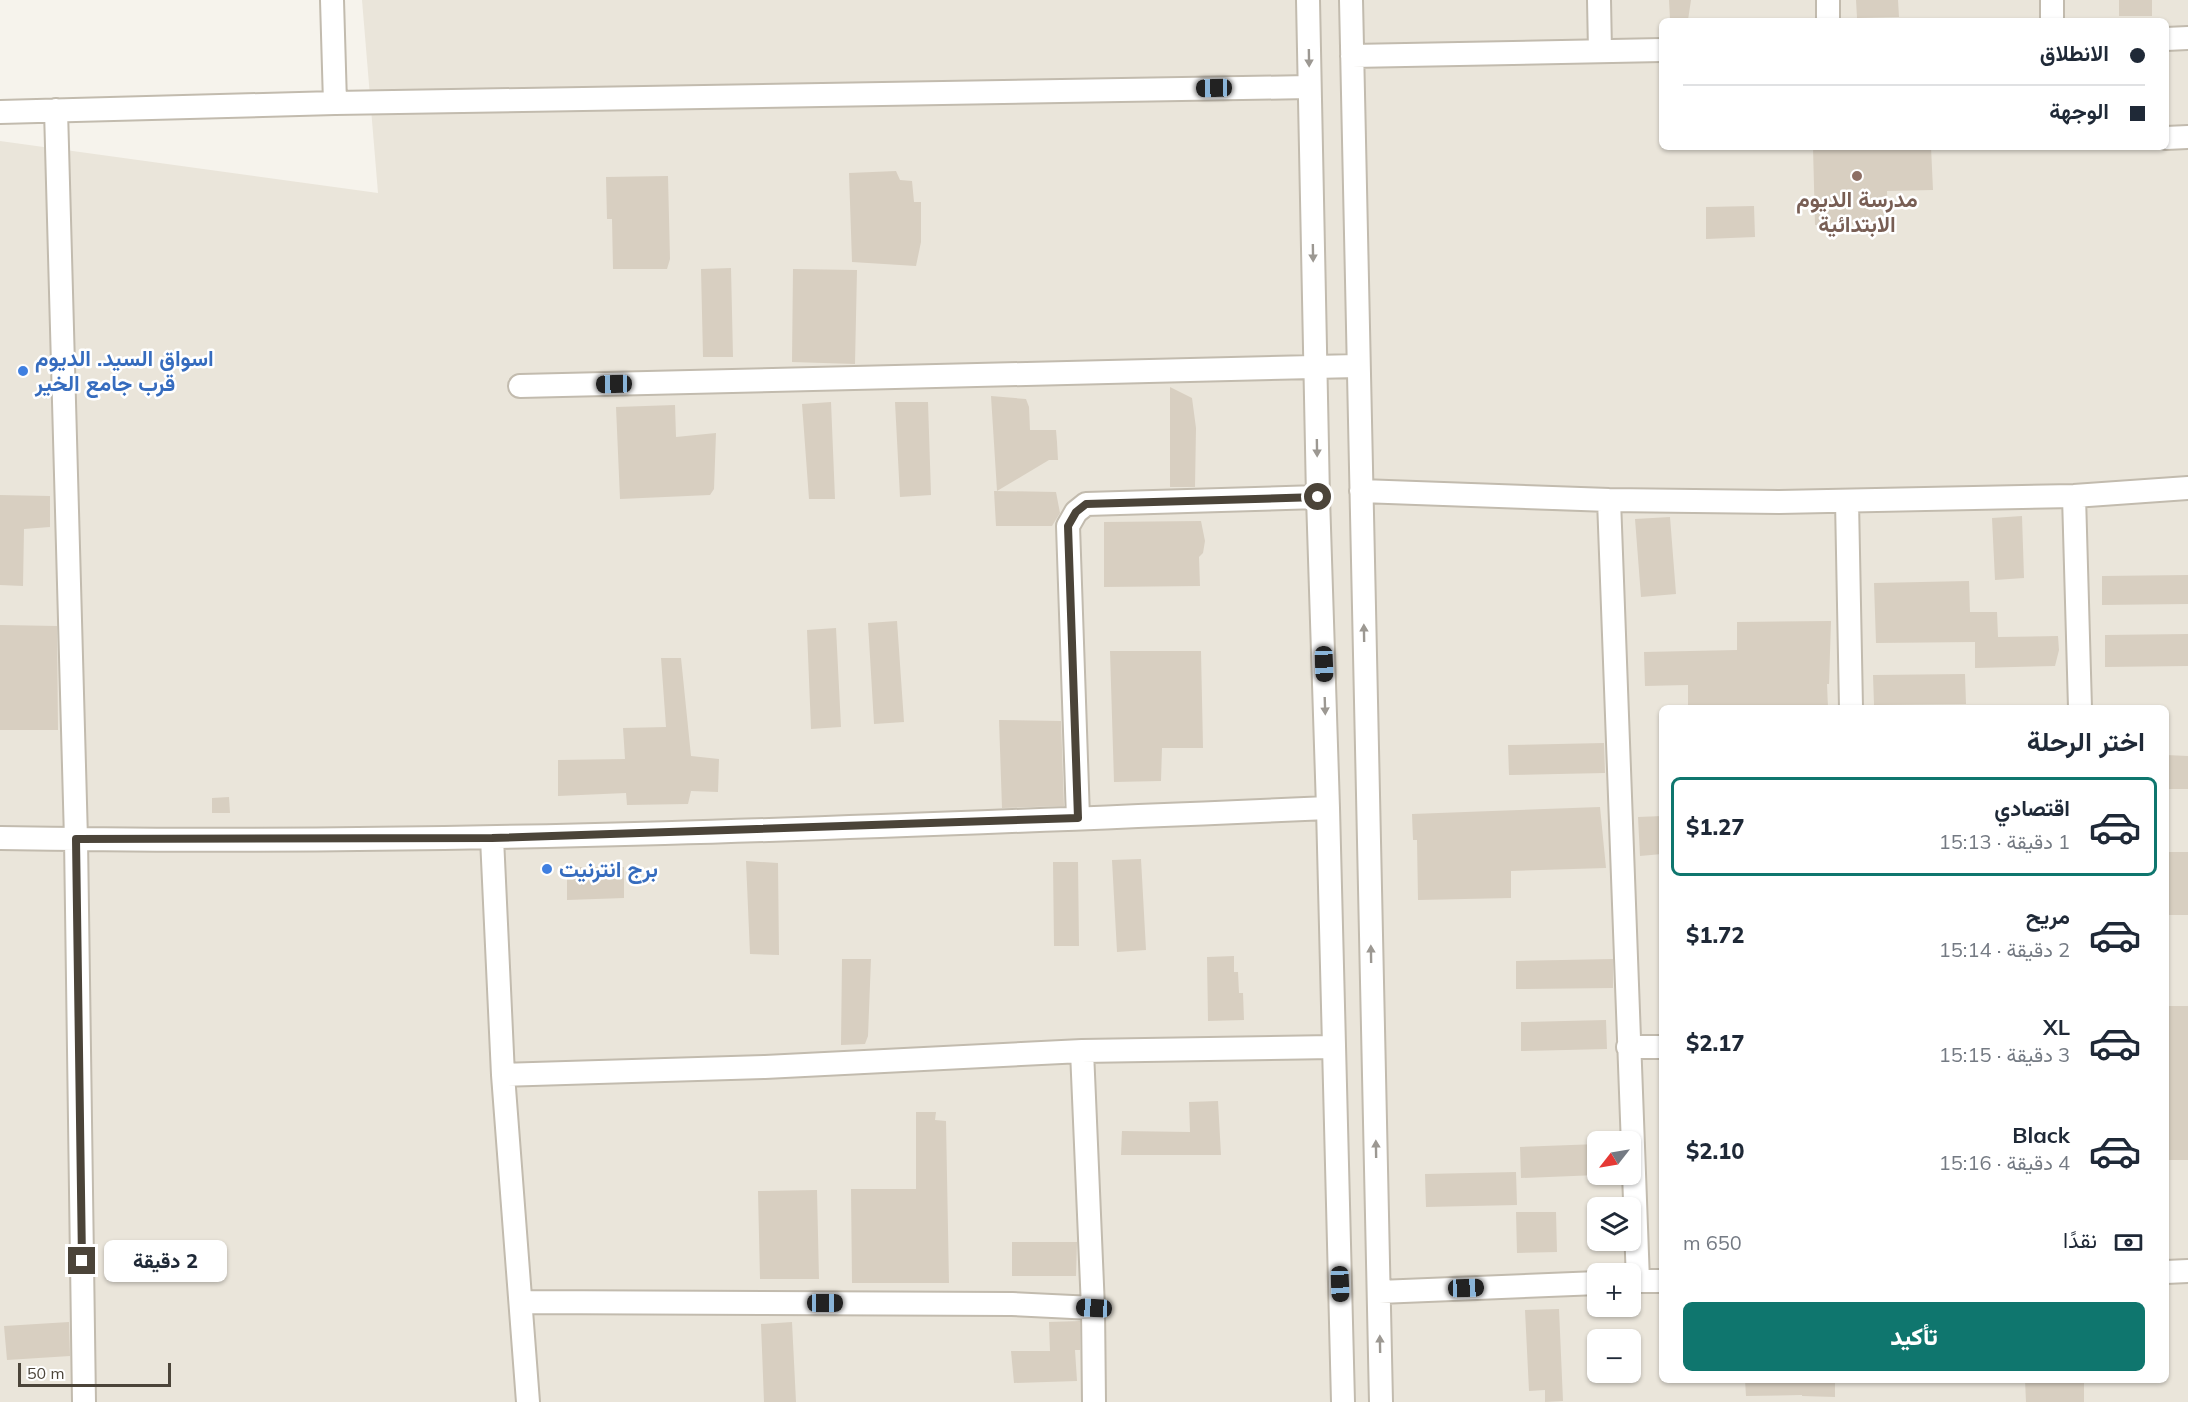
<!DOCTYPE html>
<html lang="ar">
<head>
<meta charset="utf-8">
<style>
	:root { --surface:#fff; --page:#f6f6f7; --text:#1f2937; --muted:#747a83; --line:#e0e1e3; --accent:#0f766e }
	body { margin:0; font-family:Mulish,Vazirmatn,sans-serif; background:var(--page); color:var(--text); direction:rtl; height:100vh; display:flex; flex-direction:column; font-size:22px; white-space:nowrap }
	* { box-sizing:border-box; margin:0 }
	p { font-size:20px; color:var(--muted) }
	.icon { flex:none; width:33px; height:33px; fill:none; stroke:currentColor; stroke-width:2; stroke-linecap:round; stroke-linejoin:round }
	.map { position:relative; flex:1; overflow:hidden; direction:ltr }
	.panel { position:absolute; left:1659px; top:705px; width:510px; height:678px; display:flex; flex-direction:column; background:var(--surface); border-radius:9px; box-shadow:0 2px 4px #0004; direction:rtl }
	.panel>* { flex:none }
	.hud { position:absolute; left:1659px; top:18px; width:510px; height:132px; border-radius:9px; box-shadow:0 2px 4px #0004; direction:rtl; display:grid; align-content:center; height:132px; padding:0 24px; background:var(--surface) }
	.needle { width:39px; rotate:239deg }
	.buttons { position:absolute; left:1587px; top:1131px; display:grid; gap:12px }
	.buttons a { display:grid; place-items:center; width:54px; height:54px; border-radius:9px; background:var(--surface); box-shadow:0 2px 4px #0004; font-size:30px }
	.scale { position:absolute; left:18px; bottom:15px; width:153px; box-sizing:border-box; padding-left:6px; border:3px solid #4b4439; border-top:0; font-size:16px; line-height:21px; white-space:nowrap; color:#4b4439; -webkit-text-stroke:4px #fff; paint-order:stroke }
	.end { position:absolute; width:27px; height:27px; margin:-14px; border:8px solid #4b4439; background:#fff; box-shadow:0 0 0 3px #fff }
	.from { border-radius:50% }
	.bubble { position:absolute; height:42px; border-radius:9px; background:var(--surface); box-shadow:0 2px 4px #0004; font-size:20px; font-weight:800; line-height:42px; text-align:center; direction:rtl }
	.car { position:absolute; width:18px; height:36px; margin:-18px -9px; border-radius:8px; box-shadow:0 0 4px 2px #0007; background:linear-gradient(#222 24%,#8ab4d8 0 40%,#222 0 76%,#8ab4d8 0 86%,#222 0) }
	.hud b { display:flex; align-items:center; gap:21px; height:57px; font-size:22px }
	.hud b+b { border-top:2px solid var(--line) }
	.hud i { width:15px; height:15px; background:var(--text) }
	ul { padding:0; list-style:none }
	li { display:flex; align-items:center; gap:18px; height:99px; margin:0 12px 9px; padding:0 12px; border:3px solid transparent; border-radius:9px }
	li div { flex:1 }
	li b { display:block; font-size:22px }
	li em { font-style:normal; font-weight:800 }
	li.selected { border-color:var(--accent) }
	li>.icon { width:54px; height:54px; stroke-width:1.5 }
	h2 { padding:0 24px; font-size:27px; line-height:72px }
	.pay { display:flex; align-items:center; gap:15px; height:66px; padding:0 24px; font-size:22px }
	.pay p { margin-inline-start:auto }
	.primary-button { display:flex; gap:12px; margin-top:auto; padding:12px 24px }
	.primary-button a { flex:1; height:69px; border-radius:9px; background:var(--accent); color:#fff; font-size:24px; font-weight:800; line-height:69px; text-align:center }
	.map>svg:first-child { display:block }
</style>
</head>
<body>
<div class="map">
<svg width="2188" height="1402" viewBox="0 0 2188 1402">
	<rect width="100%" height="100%" fill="#f6f3ec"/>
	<path fill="#eae5da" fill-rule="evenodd" d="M362,0h1826v1402h-2188v-1261l378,52zM1662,21h504v126h-504zM1662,708h504v672h-504zM1598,1142h32v32h-32zM1598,1208h32v32h-32zM1598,1274h32v32h-32zM1598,1340h32v32h-32z"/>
	<path fill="#d8cfc1" d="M1669,0h22l-3,20 -18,-1z
		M1856,0h42l1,17 -42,1z
		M2119,0h33v16h-33z
		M1813,147h118l2,43 -46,1 1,33 -73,1z
		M896,171l4,9 12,1 2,21h7v40l-5,24 -64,-4 -3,-89z
		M668,176l2,83 -3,10h-54l-1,-50h-5l-1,-42z
		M1754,206l1,31 -49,2v-32z
		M731,268l2,89h-30l-2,-88z
		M793,269l64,1 -2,94 -63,-2z
		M1170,387l22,11 4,30 -1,59h-25z
		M991,396l35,3 3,8 1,23h26l1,12 1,18h-9l-52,31z
		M831,402l4,97h-26l-7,-95z
		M895,402h33l3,93 -31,2z
		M675,405l1,32 40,-4 -2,56 -4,6 -90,4 -4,-92z
		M994,491l62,1 4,21 -8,13h-56z
		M0,495l50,1v31l-26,2 -1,57 -23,-1z
		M2022,516l2,62 -29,2 -3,-62z
		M1670,517l6,77 -35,3 -6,-78z
		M1201,521l4,20 -2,12 -4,4 1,29 -96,1v-65z
		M2188,575v29l-86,1v-29z
		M1969,581l1,31h27l1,25 60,-1 1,14 -4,16 -80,2v-26l-99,1 -2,-60z
		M897,621l7,101 -30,2 -6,-101z
		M1831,621l-2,63h-2l1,24h-140v-23l-43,1 -1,-34 93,-2v-28z
		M0,625l57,1 1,104h-58z
		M836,628l5,99 -30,2 -4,-99z
		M2188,634v32l-83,1v-32z
		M1110,651h91l2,97h-41l-1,33 -47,1z
		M661,658h20l10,98 28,3 -1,33 -27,-1 -3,13 -61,1 -1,-12 -68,3v-36l67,-1 -2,-31 43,-1z
		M1965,674l1,30 -92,1 -1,-30z
		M999,720l62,1 3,85 -62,2z
		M1604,743l1,30 -96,2 -1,-30z
		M2166,755l22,1v33h-22z
		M229,797l1,16h-18v-15z
		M1600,807l6,61 -95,3v27l-93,2 -1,-60h-4l-1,-26z
		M1662,816v38l-22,2 -2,-39z
		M2166,852h22v63h-22z
		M1141,859l5,91 -29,2 -5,-92z
		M746,861l32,2 1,92 -29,-1z
		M1053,862h25l1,84h-25z
		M567,867h57v31l-57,2z
		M1234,956v16h4l1,21h4l1,27 -36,1 -1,-64z
		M842,959h29l-3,77 -3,8 -24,1z
		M1613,959v29l-97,1v-28z
		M2166,1006h22v154h-22z
		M1606,1020l1,29 -86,2v-29z
		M1218,1101l3,54h-100l1,-24 68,1 -1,-30z
		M916,1112h20l-1,8 11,1 3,162h-97l-1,-94h65z
		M1598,1144v31l-77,3 -1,-31z
		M1516,1172l1,33 -91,2 -1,-33z
		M817,1190l2,89h-59l-2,-88z
		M1516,1212h40l1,40 -40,1z
		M1012,1242h65l-1,34h-64z
		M1559,1309l4,92 -18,1v-12l-16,1 -4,-81z
		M1080,1321v29h-5l2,31 -63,2 -3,-32h39l-1,-29z
		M69,1322l1,34 -63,4 -3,-34z
		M792,1322l4,80h-32l-3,-78z
		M1745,1380h90v17l-33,-1v-1l-56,1z
		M2025,1380h59v22h-58z"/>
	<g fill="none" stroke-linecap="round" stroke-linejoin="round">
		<defs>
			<path id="street" d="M332,0l3,103
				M1308,0l10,497 10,311 15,594
				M1351,0l30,1402
				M1599,0l1,51
				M1828,0v21
				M2052,0v21
				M2166,39l22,-1
				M1352,56l310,-6
				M56,110l20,729 8,563
				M0,112l335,-9 974,-16
				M2166,138l22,-1
				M520,386l837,-20
				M1361,491l248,9 170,2 295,-6 114,-8
				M2074,496l6,212
				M1609,500l29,781
				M1847,501l4,207
				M1078,818l-10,-292 8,-14 10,-8 232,-7
				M0,838c443,8 886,-11 1328,-30
				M492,838l11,237 262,-8 317,-16 251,-4
				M1628,1047h34
				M503,1075l25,327
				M2166,1272l22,-1
				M1630,1281h32
				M1379,1292l219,-9
				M521,1302l491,2 81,4 -11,-257
				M1093,1308l1,94"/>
		</defs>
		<use href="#street" stroke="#c2bbae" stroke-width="26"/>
		<use href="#street" stroke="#fff" stroke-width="22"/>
	</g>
	<defs><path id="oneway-solid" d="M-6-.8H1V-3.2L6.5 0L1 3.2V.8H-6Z" transform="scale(1.5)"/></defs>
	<g fill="#9c9892">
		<use href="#oneway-solid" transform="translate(1309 58) rotate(89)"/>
		<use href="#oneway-solid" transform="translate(1313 253) rotate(89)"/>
		<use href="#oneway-solid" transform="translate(1317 448) rotate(89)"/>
		<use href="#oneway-solid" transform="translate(1364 633) rotate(-91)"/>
		<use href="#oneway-solid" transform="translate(1325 706) rotate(88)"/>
		<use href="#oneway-solid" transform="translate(1371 954) rotate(-91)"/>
		<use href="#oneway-solid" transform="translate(1376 1149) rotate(-91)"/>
		<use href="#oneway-solid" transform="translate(1380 1344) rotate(-91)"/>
	</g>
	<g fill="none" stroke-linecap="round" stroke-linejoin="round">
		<path stroke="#4b4439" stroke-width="8" d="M82,1261l-6,-422 416,-1 586,-20 -10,-292 8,-14 10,-8 232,-7"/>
	</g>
	<circle fill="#8d6e63" stroke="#fff" stroke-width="2" cx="1857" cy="176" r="6"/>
	<g fill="#3f7fe0" stroke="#fff" stroke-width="2">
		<circle cx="23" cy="371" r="6"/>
		<circle cx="547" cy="869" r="6"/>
	</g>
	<g text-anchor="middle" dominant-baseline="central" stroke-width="5" stroke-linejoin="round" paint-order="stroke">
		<g font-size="22" font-weight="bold" fill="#785e54" stroke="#fff">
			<text x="1857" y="199">مدرسة الديوم<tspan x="1857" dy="25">الابتدائية</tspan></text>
		</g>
		<g font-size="22" font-weight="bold" fill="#366cbe" stroke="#fff" text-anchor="start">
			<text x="35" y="358">اسواق السيد. الديوم<tspan x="35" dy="25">قرب جامع الخير</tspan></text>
			<text x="559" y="869">برج انترنيت</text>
		</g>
	</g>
</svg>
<div class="buttons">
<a><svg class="needle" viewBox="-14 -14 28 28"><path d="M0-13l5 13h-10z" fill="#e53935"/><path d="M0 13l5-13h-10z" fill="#747a83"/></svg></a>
<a><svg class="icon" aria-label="layers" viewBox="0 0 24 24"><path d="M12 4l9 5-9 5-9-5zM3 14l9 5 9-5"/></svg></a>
<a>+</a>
<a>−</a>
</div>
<div class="scale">50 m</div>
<i class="end from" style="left:1318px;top:497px"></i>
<i class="end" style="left:82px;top:1261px"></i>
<div class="bubble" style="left:104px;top:1240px;width:123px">2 دقيقة</div>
<i class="car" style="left:1214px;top:88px;rotate:269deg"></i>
<i class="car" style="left:614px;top:384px;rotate:269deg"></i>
<i class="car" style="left:1324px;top:664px;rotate:178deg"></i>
<i class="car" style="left:1340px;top:1284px;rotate:178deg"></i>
<i class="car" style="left:1466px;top:1288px;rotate:88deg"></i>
<i class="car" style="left:825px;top:1303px;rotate:90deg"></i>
<i class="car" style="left:1094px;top:1308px;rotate:273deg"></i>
<div class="hud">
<b><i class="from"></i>الانطلاق</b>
<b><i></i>الوجهة</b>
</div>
<section class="panel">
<h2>اختر الرحلة</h2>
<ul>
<li class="selected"><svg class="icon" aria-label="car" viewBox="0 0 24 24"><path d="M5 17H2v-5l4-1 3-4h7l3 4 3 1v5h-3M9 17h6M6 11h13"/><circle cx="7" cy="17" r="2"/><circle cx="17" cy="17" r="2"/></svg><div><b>اقتصادي</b><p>1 دقيقة · 15:13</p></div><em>$1.27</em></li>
<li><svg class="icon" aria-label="car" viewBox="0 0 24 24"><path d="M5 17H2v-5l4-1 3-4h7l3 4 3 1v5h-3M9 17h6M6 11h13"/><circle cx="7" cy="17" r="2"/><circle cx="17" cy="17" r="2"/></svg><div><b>مريح</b><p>2 دقيقة · 15:14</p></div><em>$1.72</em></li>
<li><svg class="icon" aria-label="car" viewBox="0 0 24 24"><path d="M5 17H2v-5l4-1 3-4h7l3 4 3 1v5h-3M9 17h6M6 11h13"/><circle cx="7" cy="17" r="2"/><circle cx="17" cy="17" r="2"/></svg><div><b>XL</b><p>3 دقيقة · 15:15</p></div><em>$2.17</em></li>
<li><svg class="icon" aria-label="car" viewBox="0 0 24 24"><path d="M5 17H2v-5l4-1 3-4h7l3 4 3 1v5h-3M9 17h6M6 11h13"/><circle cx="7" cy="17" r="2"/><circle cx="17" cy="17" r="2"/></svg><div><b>Black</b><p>4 دقيقة · 15:16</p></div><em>$2.10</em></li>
</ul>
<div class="pay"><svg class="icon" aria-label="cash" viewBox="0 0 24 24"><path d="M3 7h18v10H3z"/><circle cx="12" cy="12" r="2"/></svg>نقدًا<p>650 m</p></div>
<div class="primary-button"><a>تأكيد</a></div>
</section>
</div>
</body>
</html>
